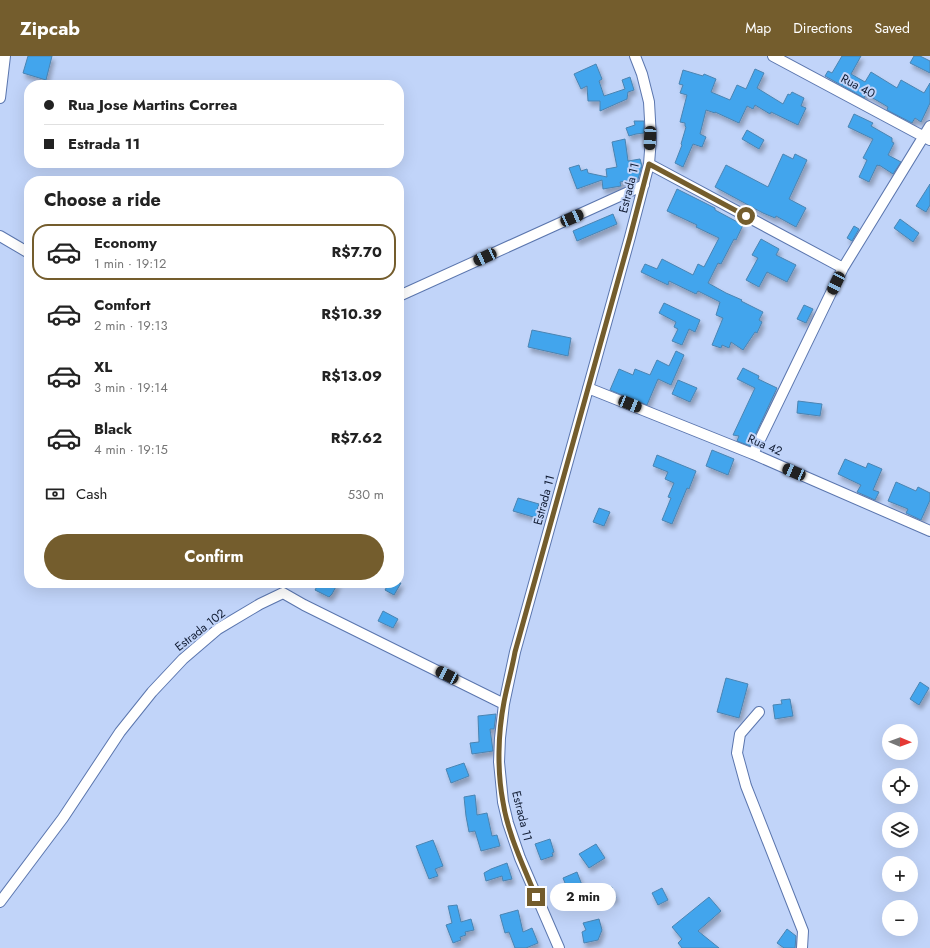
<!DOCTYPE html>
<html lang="en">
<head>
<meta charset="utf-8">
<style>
	:root { --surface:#fff; --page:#f2f2f2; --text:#222; --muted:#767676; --line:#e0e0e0; --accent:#745d2d }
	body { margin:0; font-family:Jost,sans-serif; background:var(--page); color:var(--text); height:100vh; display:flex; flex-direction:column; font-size:15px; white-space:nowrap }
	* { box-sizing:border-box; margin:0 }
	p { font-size:13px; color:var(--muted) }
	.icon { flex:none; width:22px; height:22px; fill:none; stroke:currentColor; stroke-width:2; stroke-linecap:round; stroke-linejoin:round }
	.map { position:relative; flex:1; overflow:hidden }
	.details { position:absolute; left:24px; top:120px; width:380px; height:412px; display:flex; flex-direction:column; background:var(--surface); border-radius:16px; box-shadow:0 4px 16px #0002 }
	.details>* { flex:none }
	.top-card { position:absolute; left:24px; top:24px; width:380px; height:88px; border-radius:16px; box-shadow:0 4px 16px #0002; display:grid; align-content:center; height:88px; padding:0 20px; background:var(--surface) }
	.needle { width:26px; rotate:91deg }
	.buttons { position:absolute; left:882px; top:668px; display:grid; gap:8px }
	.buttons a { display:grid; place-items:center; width:36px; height:36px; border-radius:50%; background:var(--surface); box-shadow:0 4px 16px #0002; font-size:20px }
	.end { position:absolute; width:18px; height:18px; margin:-9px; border:5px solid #745d2d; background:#fff; box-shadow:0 0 0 2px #fff }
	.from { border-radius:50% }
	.bubble { position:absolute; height:28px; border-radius:14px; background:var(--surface); box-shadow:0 4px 16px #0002; font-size:13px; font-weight:700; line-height:28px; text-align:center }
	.car { position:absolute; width:12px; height:24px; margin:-12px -6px; border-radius:5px; box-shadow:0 0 3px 1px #0007; background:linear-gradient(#222 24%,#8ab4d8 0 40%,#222 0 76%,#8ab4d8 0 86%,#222 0) }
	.top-card b { display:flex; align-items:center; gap:14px; height:38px; font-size:15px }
	.top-card b+b { border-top:1px solid var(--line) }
	.top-card i { width:10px; height:10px; background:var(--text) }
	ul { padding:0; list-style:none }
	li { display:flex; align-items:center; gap:12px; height:56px; margin:0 8px 6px; padding:0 12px; border:2px solid transparent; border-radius:16px }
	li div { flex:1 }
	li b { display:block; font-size:15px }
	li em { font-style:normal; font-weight:700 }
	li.selected { border-color:var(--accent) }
	li>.icon { width:36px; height:36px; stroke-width:1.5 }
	h2 { padding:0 20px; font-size:18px; line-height:48px }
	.pay { display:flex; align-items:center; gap:10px; height:44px; padding:0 20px; font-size:15px }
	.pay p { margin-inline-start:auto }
	.action { display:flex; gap:8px; margin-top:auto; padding:8px 20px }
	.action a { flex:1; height:46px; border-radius:24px; background:var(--accent); color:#fff; font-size:16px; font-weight:700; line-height:46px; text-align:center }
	header { display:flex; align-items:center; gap:24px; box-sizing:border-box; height:56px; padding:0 20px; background:var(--accent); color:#fff }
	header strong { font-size:19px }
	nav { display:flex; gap:22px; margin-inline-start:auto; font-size:14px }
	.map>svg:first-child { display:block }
</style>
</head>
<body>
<header>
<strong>Zipcab</strong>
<nav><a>Map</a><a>Directions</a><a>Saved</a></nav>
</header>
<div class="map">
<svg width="930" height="892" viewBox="0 0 930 892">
	<defs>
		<filter id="shadow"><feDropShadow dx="2.5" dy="4.5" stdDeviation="2" flood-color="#0004"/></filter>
	</defs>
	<rect width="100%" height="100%" fill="#c1d4f9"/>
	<path fill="#43a5ed" stroke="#4a84b2" filter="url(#shadow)" d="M28,0h24l-6,24 -23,-7z
		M842,0h19l-10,18 14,8 6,-10 26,16 4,-8 23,13 6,-10v20l-9,19 -6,-4 -3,5 -25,-13 1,-3 -22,-13 -2,4 -39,-22 3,-5 4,2z
		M914,0h6l10,5v12l-20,-10z
		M596,8l6,15 -3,2 5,15 21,-7 -3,-9 8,-3 4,13 -6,2 -1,7 -27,12v-10h-12l-1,-15 -6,3 -7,-15z
		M755,13l9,4 -7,15 26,16 5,-10 2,1 2,-3 12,6 -3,8 5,2 -8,17 -27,-13 -1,2 -15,-9 -2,4 -6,-3 -8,17 -24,-11v1l-9,-3 -6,24 6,3 -4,10 -9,-3 -10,23 -8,-4 7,-18 -1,-1 5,-17 -1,-1v-3l-5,-1 7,-27 -7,-2 3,-8 -4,-1 4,-14 20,6 1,-2 12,5 -5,13 19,8 7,-15 9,4z
		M854,58l19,9 -2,3 21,12v4l2,1 -6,12 13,7 -8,12 -14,-9v1l-2,-1 -8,17 -10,-5 8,-17 -4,-2 10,-19 -25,-12z
		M634,65h10v12l-8,1 -7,2 -3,-8 9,-3z
		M747,74l17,10 -5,9 -17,-10z
		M625,83l3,22 12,-2 2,7 -4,13 -18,3 1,4 -18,3 -1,-9 -25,9 -8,-21 10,-3 2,6 6,-2 1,4 19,4 -1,-8 11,-2 -5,-25z
		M783,98l10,5 2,-5 12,6 -18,39 17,9 -10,19 -20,-11 -1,2 -12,-5 -48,-26 11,-22 42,22z
		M930,128v21l-4,7 -10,-6z
		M677,133l38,19v2l28,15 -7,15 -2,-1 -13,25 -3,-1 -10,20 18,10 16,7 -1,1 22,11 -4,8 3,2 -5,11 -2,-1 -12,18 -12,-8 -2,6 -7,-3 -1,3 -9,-3 11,-27 -7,-3 4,-13 -22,-11 -2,3 -27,-13 -1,4 -27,-13 4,-8 12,5 5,-10 31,16 5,-11 6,3 15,-29 -23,-11 1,-2 -30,-14z
		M613,158l4,10 -40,17 -4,-10z
		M900,163l19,14 -6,9 -19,-14z
		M854,170l5,3 -7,12 -5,-3z
		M761,183l18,10 -3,6 20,10 -9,17 -20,-10 -8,15 -13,-7 12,-22 -6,-3z
		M664,247l36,17 -5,12 -6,-3 -7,16 -10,-4 6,-12 -4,-2 2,-5 -17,-9z
		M804,249l9,4 -7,14 -9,-4z
		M532,274l39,8 -3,18 -40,-9z
		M676,295l8,4 -13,30 -13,-6 -11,26 -37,-15 9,-21 14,6 2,-6 15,6 7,-15 12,6z
		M743,312l16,8 -1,3 19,9 -27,58 -13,-5 2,-5 -6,-1 22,-47 -18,-9z
		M678,324l19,8 -7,14 -18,-8z
		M798,345l24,3 -2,12 -23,-3z
		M712,394l22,9 -6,16 -22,-9z
		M657,399l39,16 -7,18 -2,-1 -15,36 -10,-4 9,-22 -3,-1 6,-14 -9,-4 3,-7 -15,-6z
		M845,403l21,9 2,-5 14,6 -9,21 6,2 -4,8 -18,-8 4,-7 -23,-11z
		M896,426l20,9 2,-4 12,6v7l-9,20 -15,-7 2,-4 -20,-8z
		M518,442l21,6 -2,6 5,1 -2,8 -27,-8z
		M599,452l11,4 -6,14 -11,-4z
		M319,527h19l-6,11 -3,3 -14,-7z
		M389,527h12l-7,12 -9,-5z
		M383,555l15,8 -5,9 -15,-7z
		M726,622l22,6 -9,34 -22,-6z
		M920,626l9,6 -10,17 -9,-6z
		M790,643l3,17 -18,3 -2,-14 9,-1 -1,-4z
		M496,658l-2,15h-4l3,22 -21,3 -2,-11 9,-1 -1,-26z
		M464,707l5,13 -18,7 -5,-14z
		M475,739l2,20 10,-2 5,23 5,-1 3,11 -19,5 -6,-20 -6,1 -3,-16 -2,-19z
		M550,783l4,13 -2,1 1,3 -12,4 -6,-16z
		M433,784l10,26 -8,3 3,7 -9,3 -13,-33z
		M596,788l9,14 -16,10 -10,-14z
		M507,807l5,16 -9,2 -1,-5 -16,5 -2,-8 7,-4z
		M577,816l8,21 -14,5 -8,-20z
		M612,831l4,11 -9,3 -4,-11z
		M662,832l6,12 -10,5 -6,-12z
		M709,841l12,14 -23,20 21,17h-37l-4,-5 4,-4 -10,-12z
		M457,849l4,17 10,-3 3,11 -9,2 1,3 -6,2 1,3 -8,3 -7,-18 6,-2 -4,-17z
		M518,854l5,22 9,-4 6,15 -12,5h-11l-6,-16 -4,1 -5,-18z
		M599,863l3,11 -4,10 -14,3 -2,-11 4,-2 -3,-7z
		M787,873l9,7 -1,12h-11l-7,-5z"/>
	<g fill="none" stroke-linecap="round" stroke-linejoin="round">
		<defs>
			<path id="street" d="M773,0l157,84
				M0,42l5,-42
				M649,108l194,104
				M0,180l29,17
				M399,240l245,-111
				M588,332l165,66 177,77
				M753,398l90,-186 87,-142
				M283,537l21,12 200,99
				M759,656l-19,22 -3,19 9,33 57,145 -1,17
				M0,846l63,-84 57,-86 32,-40 31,-33 35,-30 42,-25 23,-11
				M559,892l-39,-90 -12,-35 -5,-21 -4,-40 1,-24 4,-34 11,-52 115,-415 19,-73 2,-26 -2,-36 -7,-28 -7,-18"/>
		</defs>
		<use href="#street" stroke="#5b76ae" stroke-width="12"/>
		<use href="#street" stroke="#fff" stroke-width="10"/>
	</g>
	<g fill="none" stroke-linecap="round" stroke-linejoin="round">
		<path stroke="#745d2d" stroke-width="5" d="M536,841c-12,-30 -28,-62 -33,-95 -6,-31 -5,-69 1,-100 3,-16 8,-33 11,-50l115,-415 19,-73 97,52"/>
	</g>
	<g text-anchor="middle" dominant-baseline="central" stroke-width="4" stroke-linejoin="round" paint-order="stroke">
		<g font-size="12" fill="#101b32" stroke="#c1d4f9">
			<text transform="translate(858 30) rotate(28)">Rua 40</text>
			<text transform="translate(629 132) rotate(-76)">Estrada 11</text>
			<text transform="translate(765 389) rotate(23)">Rua 42</text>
			<text transform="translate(544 444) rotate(-75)">Estrada 11</text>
			<text transform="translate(200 574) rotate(-38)">Estrada 102</text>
			<text transform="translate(522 760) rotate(76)">Estrada 11</text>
		</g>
	</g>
</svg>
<div class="buttons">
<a><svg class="needle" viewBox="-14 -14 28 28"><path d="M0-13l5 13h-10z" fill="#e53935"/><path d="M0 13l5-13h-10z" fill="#767676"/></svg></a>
<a><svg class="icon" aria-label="locate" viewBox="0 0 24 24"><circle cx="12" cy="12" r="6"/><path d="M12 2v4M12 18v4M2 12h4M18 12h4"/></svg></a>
<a><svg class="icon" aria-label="layers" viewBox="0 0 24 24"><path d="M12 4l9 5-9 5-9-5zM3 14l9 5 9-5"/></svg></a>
<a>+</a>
<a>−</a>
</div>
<i class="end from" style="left:746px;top:160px"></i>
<i class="end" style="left:536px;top:841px"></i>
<div class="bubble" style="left:550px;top:827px;width:66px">2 min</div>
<i class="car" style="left:650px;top:82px;rotate:183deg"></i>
<i class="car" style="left:572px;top:162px;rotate:66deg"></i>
<i class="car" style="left:485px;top:201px;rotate:245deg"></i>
<i class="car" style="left:836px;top:227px;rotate:206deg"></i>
<i class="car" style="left:630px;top:348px;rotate:112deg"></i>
<i class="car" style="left:794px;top:416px;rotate:293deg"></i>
<i class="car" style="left:447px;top:619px;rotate:297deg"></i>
<div class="top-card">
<b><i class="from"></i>Rua Jose Martins Correa</b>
<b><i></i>Estrada 11</b>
</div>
<section class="details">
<h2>Choose a ride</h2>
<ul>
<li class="selected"><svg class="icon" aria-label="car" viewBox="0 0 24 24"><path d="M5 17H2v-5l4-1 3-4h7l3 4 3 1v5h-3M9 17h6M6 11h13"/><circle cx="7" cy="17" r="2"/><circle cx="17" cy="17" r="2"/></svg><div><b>Economy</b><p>1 min · 19:12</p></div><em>R$7.70</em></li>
<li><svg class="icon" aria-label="car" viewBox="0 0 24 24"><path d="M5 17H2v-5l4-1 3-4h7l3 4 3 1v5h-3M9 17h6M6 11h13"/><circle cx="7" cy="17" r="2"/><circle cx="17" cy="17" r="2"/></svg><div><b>Comfort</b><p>2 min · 19:13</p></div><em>R$10.39</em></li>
<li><svg class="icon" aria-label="car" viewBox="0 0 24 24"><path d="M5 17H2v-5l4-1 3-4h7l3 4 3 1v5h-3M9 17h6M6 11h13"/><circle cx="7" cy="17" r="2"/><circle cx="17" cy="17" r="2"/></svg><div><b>XL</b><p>3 min · 19:14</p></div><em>R$13.09</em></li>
<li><svg class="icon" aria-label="car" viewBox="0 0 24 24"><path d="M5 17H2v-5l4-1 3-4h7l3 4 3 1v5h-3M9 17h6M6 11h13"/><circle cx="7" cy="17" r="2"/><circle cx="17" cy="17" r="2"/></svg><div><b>Black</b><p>4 min · 19:15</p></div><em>R$7.62</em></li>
</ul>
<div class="pay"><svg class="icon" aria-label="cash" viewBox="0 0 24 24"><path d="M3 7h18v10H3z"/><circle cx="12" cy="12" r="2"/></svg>Cash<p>530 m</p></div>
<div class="action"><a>Confirm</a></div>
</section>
</div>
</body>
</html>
